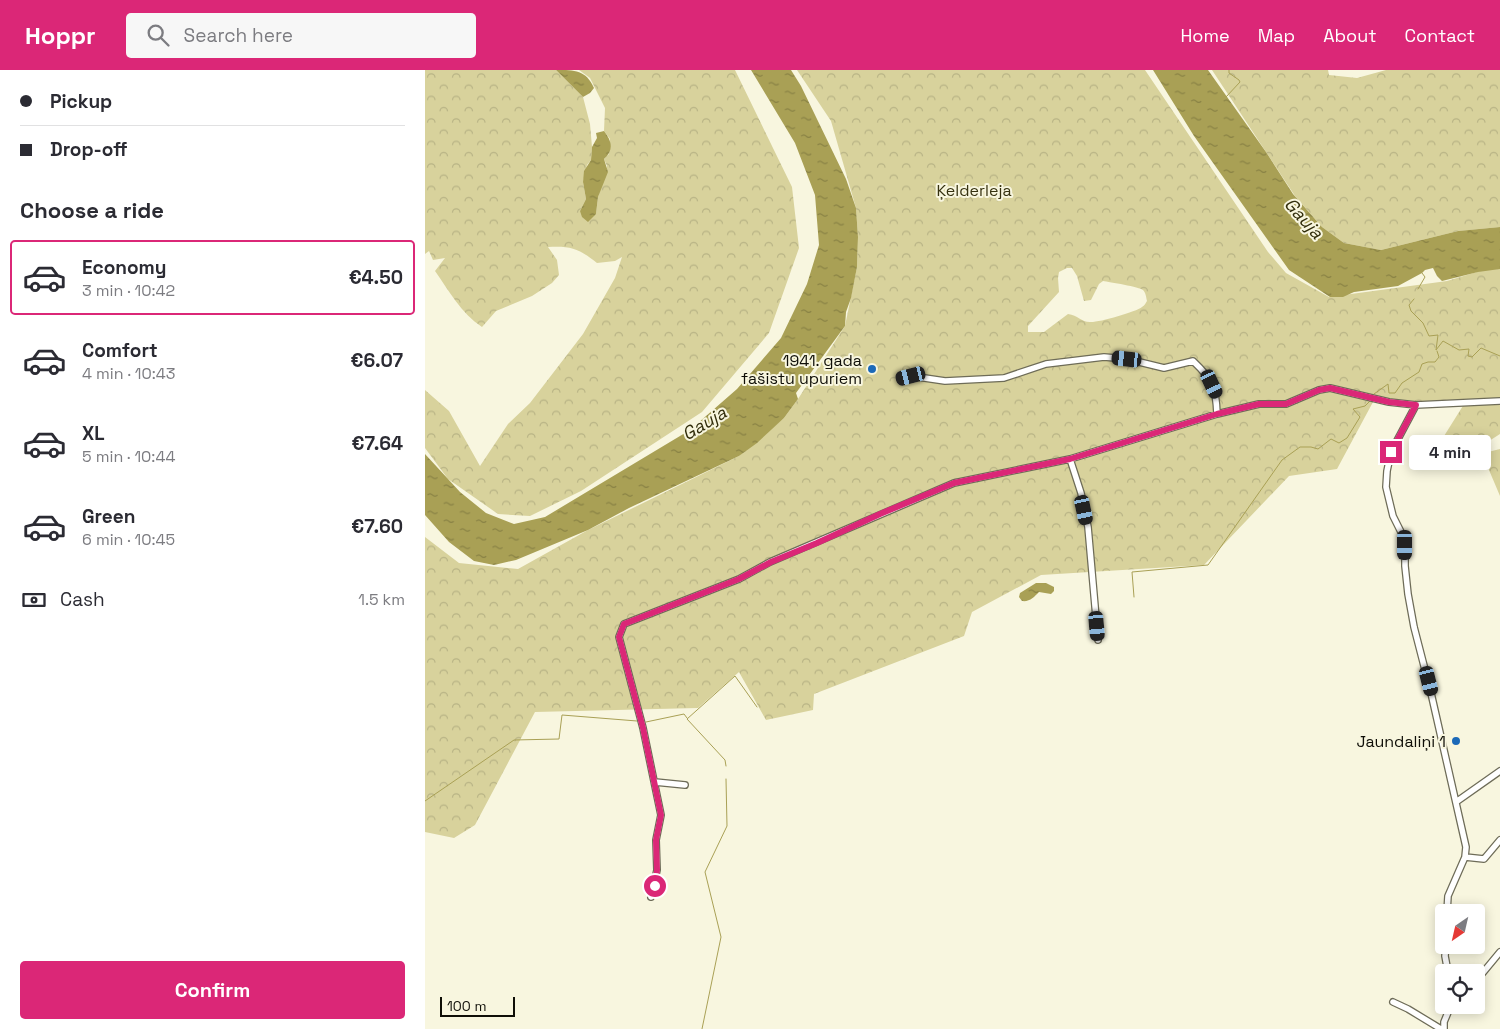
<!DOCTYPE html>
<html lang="en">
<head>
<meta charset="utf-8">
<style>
	:root { --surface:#fff; --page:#f7f7f7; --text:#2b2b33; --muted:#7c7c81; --line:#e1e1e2; --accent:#db2777 }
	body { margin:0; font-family:"Space Grotesk",sans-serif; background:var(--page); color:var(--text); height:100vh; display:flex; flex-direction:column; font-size:19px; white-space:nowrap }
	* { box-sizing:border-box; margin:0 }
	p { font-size:16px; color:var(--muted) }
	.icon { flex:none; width:28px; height:28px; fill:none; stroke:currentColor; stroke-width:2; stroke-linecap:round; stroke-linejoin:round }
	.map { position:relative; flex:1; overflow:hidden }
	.details { display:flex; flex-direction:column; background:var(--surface); width:425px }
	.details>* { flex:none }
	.guide { display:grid; align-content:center; height:110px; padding:0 20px; background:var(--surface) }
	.needle { width:32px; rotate:214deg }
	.buttons { position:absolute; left:1010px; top:834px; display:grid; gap:10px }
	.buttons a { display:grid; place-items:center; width:50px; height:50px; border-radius:5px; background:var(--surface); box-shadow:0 2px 12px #0003; font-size:25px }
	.scale { position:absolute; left:15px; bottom:12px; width:75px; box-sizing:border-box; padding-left:5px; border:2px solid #0f0e07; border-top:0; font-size:14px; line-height:18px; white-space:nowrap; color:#0f0e07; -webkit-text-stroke:4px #f8f6df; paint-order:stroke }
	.end { position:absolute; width:22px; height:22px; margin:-11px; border:6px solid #db2777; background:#fff; box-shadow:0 0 0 2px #fff }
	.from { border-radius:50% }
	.bubble { position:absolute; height:35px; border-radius:5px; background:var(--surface); box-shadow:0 2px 12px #0003; font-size:16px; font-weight:700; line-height:35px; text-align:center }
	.car { position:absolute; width:15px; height:30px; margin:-15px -8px; border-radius:6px; box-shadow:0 0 4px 1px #0007; background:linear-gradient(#222 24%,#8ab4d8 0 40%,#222 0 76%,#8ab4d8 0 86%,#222 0) }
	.guide b { display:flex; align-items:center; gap:18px; height:48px; font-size:19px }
	.guide b+b { border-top:1px solid var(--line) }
	.guide i { width:12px; height:12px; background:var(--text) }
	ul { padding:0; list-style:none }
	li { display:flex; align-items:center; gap:15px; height:75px; margin:0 10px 8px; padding:0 10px; border:2px solid transparent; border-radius:5px }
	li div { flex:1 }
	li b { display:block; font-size:19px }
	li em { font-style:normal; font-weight:700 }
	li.current { border-color:var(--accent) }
	li>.icon { width:45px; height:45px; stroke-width:1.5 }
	h2 { padding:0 20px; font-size:22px; line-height:60px }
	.pay { display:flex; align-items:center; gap:12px; height:55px; padding:0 20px; font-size:19px }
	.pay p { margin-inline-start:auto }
	.action { display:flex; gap:10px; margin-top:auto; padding:10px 20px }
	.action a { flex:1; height:58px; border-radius:5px; background:var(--accent); color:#fff; font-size:20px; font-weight:700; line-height:58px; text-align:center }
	header { display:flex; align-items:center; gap:30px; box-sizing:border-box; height:70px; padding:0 25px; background:var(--accent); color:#fff }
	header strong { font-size:24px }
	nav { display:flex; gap:28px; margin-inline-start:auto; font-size:18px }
	.search { width:350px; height:45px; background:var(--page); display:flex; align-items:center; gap:12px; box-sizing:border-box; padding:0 18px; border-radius:5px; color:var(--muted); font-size:19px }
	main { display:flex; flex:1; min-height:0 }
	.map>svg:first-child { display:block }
</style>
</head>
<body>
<header>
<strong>Hoppr</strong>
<div class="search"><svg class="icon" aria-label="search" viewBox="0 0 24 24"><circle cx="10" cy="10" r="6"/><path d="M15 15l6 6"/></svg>Search here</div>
<nav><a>Home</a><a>Map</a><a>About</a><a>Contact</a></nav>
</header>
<main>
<section class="details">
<div class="guide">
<b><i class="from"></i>Pickup</b>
<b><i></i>Drop-off</b>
</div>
<h2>Choose a ride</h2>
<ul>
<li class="current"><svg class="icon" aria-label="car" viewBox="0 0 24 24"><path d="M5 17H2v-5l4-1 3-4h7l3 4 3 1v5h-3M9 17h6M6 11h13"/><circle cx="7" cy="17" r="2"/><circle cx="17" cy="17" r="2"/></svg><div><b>Economy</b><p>3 min · 10:42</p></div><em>€4.50</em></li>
<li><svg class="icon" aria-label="car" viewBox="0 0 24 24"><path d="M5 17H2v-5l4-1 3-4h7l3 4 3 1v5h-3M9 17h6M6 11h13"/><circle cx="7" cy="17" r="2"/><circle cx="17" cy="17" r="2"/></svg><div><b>Comfort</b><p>4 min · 10:43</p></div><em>€6.07</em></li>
<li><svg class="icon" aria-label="car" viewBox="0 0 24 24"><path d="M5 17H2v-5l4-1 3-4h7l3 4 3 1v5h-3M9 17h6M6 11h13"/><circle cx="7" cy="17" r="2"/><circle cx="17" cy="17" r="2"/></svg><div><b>XL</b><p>5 min · 10:44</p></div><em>€7.64</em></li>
<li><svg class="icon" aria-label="car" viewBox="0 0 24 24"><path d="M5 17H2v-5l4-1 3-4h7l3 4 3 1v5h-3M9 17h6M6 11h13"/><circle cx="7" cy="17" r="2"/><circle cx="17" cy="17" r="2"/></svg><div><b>Green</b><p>6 min · 10:45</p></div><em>€7.60</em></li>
</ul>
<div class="pay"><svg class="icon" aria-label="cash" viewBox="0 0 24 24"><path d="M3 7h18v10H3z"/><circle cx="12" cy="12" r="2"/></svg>Cash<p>1.5 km</p></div>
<div class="action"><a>Confirm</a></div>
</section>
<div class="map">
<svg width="1075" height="959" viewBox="0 0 1075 959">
	<defs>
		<pattern id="forest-crowns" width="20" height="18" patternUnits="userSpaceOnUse" patternTransform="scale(1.25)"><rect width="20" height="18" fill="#d8d29c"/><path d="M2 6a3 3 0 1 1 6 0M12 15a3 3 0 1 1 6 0" fill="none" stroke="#b8b385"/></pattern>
		<pattern id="water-ripples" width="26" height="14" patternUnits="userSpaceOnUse" patternTransform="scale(1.25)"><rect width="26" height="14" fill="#a9a055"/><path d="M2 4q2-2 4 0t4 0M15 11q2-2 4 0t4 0" fill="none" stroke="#888144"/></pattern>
	</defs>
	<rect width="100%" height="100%" fill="#f8f6df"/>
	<path fill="url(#forest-crowns)" fill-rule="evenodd" d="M0,0h131l27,27 7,27 2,23 -1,13 -4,5 -4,17 3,17 -6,12 16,3 2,-17 9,-31 -3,-7 5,-5 1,-15 -6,-8 1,-23 -15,-30 -11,-8h156l57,117 7,61 -30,85 -67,79 -121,79 -51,25 -32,-2 -50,-35 -23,-31v-58l24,21 31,55 28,-42 22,-21 53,-69 32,-56 7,-21 -7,4 -18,2c-19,-15 -26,-17 -49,-16l9,13 2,15 -7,8 -20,13 -36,15 -14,16c-21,-14 -33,-36 -47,-56l10,-13 -12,2 -4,-9 -4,3z
		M372,0h348l123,182 18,21 43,24 118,-16 53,-16v169l-11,7 -55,11 32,-51 -93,1 -36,67 -48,7 -85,89 -163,10 -69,37 -8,24 -150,58 -1,16 -47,10 -27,-48 -41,36 -163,4 -60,113 -21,13 -29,-6v-295l34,26 59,6 70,-39 151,-74 45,-38 14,-19 47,-73 12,-59 1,-30 -2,-29 -25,-87zM642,198h5l5,8 7,25 7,-1 8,-16 4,-3c6,1 37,6 40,9 3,3 3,7 4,11 -2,3 -2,4 -5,6 -6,5 -45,16 -52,15 -9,0 -12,-7 -22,-8l-24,18h-16v-6l31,-34 -1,-14 1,-6z
		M787,0h116l1,5 28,3 29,-8h114v157l-42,4 -77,19 -37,-7 -22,-16 -27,-31z
		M1075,379v47l-11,-26 -1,-18z"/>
	<path fill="url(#water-ripples)" d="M131,0c19,0 30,0 38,18l-4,5 -7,4z
		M326,0h40l10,16 45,93 10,29 2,29 -1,30 -6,31 -5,14 -1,14 -49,67 2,6 -14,19 -27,25 -18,13 -110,52 -41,22 -72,30 -22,5 -20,-4 -25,-19 -24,-27v-61l35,38 26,21 28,11 31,-7 145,-87 47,-41 44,-51 26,-54 12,-39 -4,-50 -20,-52z
		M728,0h55l58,82 27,42 29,33 22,16 37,7 77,-19 42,-4v42l-22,3 -36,9 -5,-5 -4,-8 -8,2 -3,3 -24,13 -44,6 -11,5h-13l-41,-27 -95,-134z
		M179,61c8,10 10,19 0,28l4,13 -10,25 -2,17 -8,8 -6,-5 -2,-6 6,-12 -3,-17 1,-11 7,-11 1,-13 5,-9 -1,-5z
		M611,513h10l8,4v4l-3,3 -12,-2c-5,5 -9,10 -17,9l-3,-4 1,-4z"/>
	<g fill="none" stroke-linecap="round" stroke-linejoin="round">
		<path stroke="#a9a055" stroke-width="1" d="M801,27l14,-15 -1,-2 -10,-7v-3
			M993,219l7,-12 -3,-4
			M989,229l-5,6 2,6 12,12 6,13 9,-1 -2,15 7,-9 16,9 10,-1 -1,7 4,1 9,-9 19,8
			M949,324l14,-10 1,9h6l7,-10 17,-11 3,-8 6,-2h7l4,-5 -2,-6
			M709,527l-2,-25 76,-7 74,-105 18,-13h11l7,2 13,-10 8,4 8,-5 13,-21 -7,-8 12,-3 5,-5
			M221,652l38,-8 3,4
			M301,696l-1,-6 -38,-41 48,-43 22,31
			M0,731l89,-61 45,-1 3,-24 75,6
			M277,959l19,-92 -16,-65 22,-46 -1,-47"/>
		<defs>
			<path id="minor" d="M475,309l11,-3 34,5 59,-3 42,-14 58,-7 23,2 37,9 29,-7c20,19 23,26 24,53l42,-10h27l33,-14 11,-2 59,14 27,3 84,-4
				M991,335l-25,47 -4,19 -1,16 7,29 8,16 4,13v21l3,28 6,33 17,66 35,154 -1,10 -17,39 -1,16
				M645,389l11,34 7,34 10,113
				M230,712l30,3
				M1031,732l44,-31
				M1040,787l19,2 16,-19
				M226,827l6,-27 -1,-30 5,-25 -18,-87 -24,-91 5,-13 115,-45 31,-17 184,-79 116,-24 147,-45
				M1021,875l-1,11 3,16
				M1051,911l24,-29
				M968,932l15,7 33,20
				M1019,959v-7l7,-17"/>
		</defs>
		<use href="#minor" stroke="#6e6c58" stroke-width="8"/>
		<use href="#minor" stroke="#fff" stroke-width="5.5"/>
	</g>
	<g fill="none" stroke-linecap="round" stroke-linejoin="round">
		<path stroke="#db2777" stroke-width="6" d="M230,816l2,-16 -1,-30 5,-25 -18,-87 -24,-91 5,-13 115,-45 32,-17 46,-19 63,-29 74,-31 116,-24 147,-45 42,-10h27l33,-14 11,-2 59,14 27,3 -25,47"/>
	</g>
	<g fill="#1b69b8" stroke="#f8f6df" stroke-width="2">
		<circle cx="447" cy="299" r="5"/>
		<circle cx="1031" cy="671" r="5"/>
	</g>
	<g text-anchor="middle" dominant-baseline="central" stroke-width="4" stroke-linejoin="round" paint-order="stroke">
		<g font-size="16" fill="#363210" stroke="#f8f6df">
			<text x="549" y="120">Ķelderleja</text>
		</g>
		<g font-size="16" fill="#0f0e07" stroke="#f8f6df" text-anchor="end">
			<text x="437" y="290">1941. gada<tspan x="437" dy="18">fašistu upuriem</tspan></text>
			<text x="1021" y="671">Jaundaliņi 1</text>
		</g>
		<g font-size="18" font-style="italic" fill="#312d0b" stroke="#f8f6df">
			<text transform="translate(879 148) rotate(48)">Gauja</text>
			<text transform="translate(279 353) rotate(-31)">Gauja</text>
		</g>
	</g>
</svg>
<div class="buttons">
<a><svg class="needle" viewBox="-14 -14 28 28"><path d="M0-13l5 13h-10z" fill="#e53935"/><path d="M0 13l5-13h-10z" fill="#7c7c81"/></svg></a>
<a><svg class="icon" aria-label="locate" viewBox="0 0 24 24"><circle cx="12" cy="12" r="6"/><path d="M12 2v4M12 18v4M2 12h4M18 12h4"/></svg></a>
</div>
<div class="scale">100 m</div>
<i class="end from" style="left:230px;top:816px"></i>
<i class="end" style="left:966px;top:382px"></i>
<div class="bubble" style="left:984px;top:365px;width:82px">4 min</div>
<i class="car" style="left:702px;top:289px;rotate:276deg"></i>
<i class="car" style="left:486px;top:306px;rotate:256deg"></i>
<i class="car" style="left:787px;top:314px;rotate:155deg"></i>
<i class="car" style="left:659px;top:440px;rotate:168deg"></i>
<i class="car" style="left:980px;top:475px;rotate:180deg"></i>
<i class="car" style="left:672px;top:556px;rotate:175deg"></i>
<i class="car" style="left:1004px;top:611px;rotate:166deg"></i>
</div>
</main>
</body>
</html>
